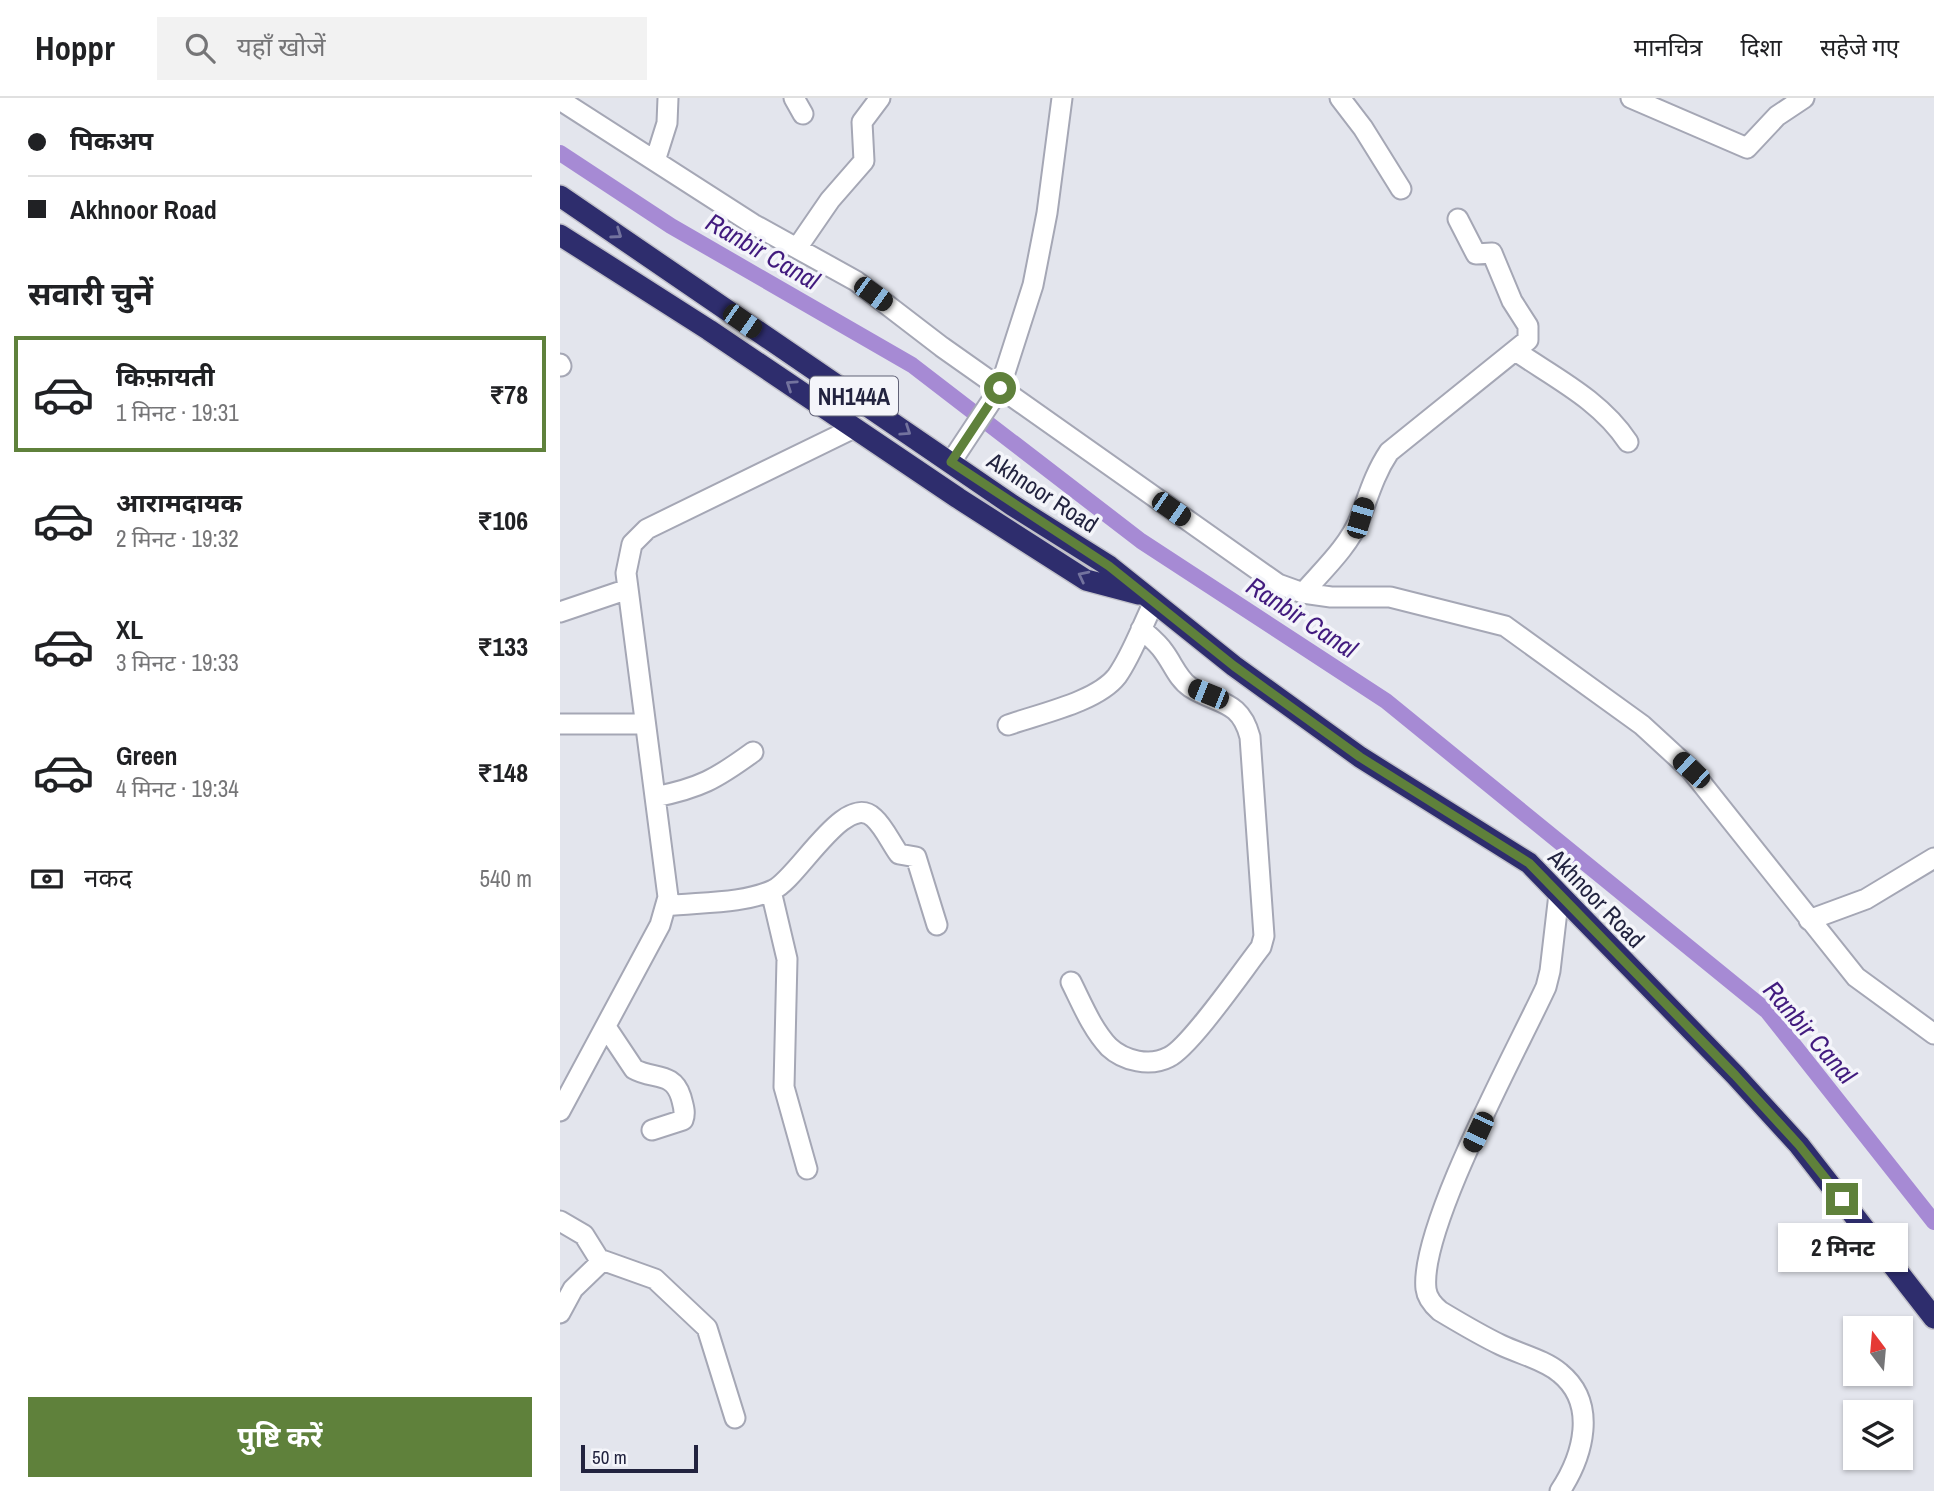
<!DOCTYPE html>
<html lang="hi">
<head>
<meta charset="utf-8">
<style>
	:root { --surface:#fff; --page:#f2f2f2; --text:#202124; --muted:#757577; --line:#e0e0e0; --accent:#5f813b }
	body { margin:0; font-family:"Archivo Narrow","Noto Sans Devanagari",sans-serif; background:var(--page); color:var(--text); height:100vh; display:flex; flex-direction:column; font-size:26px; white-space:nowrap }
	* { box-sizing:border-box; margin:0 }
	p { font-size:23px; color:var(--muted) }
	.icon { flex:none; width:38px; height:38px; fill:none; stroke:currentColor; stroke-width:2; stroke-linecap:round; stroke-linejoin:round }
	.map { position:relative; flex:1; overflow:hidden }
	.sheet { display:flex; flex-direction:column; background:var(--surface); width:560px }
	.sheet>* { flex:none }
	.hud { display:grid; align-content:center; height:154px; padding:0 28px; background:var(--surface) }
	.needle { width:46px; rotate:344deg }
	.buttons { position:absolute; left:1283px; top:1218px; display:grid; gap:14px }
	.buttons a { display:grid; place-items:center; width:70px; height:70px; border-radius:0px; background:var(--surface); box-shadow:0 2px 5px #0004; font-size:35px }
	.scale { position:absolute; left:21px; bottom:18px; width:117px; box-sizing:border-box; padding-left:7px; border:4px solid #22233f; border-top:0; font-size:19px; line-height:24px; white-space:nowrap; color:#22233f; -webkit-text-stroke:5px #f4f5fa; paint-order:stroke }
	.end { position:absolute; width:32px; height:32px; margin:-16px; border:9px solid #5f813b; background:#fff; box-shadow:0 0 0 4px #fff }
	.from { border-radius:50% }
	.bubble { position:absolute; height:49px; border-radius:0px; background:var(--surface); box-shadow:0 2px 5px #0004; font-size:23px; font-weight:700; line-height:49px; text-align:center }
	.car { position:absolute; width:21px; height:42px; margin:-21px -10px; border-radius:9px; box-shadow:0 0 5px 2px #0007; background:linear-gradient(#222 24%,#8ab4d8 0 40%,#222 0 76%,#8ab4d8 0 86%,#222 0) }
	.hud b { display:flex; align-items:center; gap:24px; height:66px; font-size:26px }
	.hud b+b { border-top:2px solid var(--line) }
	.hud i { width:18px; height:18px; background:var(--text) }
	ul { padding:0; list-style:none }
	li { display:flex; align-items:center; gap:21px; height:116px; margin:0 14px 10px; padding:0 14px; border:4px solid transparent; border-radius:0px }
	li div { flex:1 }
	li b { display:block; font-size:26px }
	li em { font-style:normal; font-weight:700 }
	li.current { border-color:var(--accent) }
	li>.icon { width:63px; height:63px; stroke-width:1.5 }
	h2 { padding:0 28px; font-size:32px; line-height:84px }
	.pay { display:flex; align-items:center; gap:18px; height:77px; padding:0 28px; font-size:26px }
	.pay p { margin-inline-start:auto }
	.action { display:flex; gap:14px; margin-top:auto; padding:14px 28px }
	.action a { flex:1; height:80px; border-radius:0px; background:var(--accent); color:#fff; font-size:28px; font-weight:700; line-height:80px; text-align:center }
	header { display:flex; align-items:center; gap:42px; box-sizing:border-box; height:98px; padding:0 35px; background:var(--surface); border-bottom:2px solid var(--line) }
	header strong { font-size:33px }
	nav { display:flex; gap:38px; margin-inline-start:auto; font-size:24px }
	.search { width:490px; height:63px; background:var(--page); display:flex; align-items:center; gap:18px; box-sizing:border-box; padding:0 24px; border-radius:0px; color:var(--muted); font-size:26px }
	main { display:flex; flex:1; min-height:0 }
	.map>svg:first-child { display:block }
</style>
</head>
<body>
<header>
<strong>Hoppr</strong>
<div class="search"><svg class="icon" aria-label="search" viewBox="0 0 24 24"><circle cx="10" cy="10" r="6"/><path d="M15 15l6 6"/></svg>यहाँ खोजें</div>
<nav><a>मानचित्र</a><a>दिशा</a><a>सहेजे गए</a></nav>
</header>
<main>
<section class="sheet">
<div class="hud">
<b><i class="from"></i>पिकअप</b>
<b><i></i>Akhnoor Road</b>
</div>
<h2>सवारी चुनें</h2>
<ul>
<li class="current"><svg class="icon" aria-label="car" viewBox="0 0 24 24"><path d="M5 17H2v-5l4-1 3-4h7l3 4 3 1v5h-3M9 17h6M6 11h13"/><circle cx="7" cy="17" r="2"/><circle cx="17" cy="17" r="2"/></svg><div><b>किफ़ायती</b><p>1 मिनट · 19:31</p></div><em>₹78</em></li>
<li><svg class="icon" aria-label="car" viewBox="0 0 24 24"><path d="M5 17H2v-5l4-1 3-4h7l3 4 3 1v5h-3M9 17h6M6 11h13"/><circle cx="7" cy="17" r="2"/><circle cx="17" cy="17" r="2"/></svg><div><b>आरामदायक</b><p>2 मिनट · 19:32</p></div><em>₹106</em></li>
<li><svg class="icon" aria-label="car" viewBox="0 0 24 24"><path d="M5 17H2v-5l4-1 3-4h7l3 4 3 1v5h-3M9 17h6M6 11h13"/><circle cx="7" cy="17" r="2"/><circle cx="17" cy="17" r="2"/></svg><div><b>XL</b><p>3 मिनट · 19:33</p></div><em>₹133</em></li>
<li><svg class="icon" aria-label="car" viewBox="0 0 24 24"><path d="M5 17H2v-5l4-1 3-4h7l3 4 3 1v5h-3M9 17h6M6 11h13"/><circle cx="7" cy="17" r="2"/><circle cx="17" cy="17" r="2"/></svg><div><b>Green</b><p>4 मिनट · 19:34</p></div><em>₹148</em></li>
</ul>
<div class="pay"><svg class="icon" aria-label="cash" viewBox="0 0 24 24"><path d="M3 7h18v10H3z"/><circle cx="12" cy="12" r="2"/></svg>नकद<p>540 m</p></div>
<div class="action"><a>पुष्टि करें</a></div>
</section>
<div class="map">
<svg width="1374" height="1393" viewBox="0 0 1374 1393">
	<rect width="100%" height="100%" fill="#e3e5ed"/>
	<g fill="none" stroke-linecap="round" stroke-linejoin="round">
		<path stroke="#a68ad4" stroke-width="16" d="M0,55l111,73 241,139 229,176 245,160 381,310 167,211"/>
		<defs>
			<path id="minor" d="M234,0l9,16
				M780,0l23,30 38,61
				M1071,0l116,50 30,-32 27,-18
				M0,2l193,124 103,57 86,66 336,237 25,9 28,4h59l115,29 137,99 49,45 165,207 78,57
				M95,63l12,-38 1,-25
				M237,150l33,-48 34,-39 -2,-39 18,-24
				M957,254c40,27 84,49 111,90
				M0,266l1,2
				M391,364l49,-74 33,-103 14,-72 15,-115
				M743,495c20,-23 46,-47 57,-75 9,-24 15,-45 29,-66l139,-112v-14l-16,-25 -20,-48 -16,1 -18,-35
				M0,514l68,-23
				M0,626h84
				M448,627c31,-11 89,-23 109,-49 15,-21 25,-50 37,-74
				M95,699c45,-9 61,-18 98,-45
				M211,793l16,68 -3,128 23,82
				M999,796l-9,77 -4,16c-29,63 -127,241 -120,302 1,9 7,16 14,22 20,12 40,24 61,34 19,9 44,15 59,28 38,31 23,83 0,118
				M106,808c33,-4 77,-2 107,-16 25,-11 72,-100 101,-72 10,9 17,25 25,36l17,3 21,68
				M1249,822l57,-21 68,-41
				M511,884c11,22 21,47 38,65 15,14 41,20 60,10 21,-10 74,-87 92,-110l3,-11 -14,-199c-10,-38 -32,-32 -60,-50 -12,-8 -17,-23 -26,-35 -6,-9 -15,-16 -23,-23
				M46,929l28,42c19,11 39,2 47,28 2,8 5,15 2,23l-31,10
				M0,1013l100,-186 8,-28 -42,-324 6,-29 15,-15 207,-101
				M0,1123l24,14 15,24 56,20 52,49 28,90
				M0,1215l13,-24 29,-28"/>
			<path id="highway" d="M0,98l452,309 97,61 125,100 126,91 169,106 206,212 64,70 135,173
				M0,137l149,95 249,168 128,82 53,14"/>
		</defs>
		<use href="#minor" stroke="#a5a7b5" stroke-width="23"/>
		<use href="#highway" stroke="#c1c1c9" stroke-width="24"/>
		<use href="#minor" stroke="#fff" stroke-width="19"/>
		<use href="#highway" stroke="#2e2d6d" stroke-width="21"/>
	</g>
	<defs><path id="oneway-chevron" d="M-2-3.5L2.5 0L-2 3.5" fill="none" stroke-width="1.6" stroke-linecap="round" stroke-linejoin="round" transform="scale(1.75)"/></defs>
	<g stroke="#73739e">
		<use href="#oneway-chevron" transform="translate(57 136) rotate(35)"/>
		<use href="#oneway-chevron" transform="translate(231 287) rotate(-146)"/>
		<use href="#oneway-chevron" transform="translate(346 333) rotate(34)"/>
		<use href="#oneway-chevron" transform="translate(523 478) rotate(-153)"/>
	</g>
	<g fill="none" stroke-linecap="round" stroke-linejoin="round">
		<path stroke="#5f813b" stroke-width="9" d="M440,290l-49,74 158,104 125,100 126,91 169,106 206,212 64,70 43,54"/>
	</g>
	<g text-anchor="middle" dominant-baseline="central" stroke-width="7" stroke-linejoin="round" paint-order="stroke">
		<rect fill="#f4f5fa" stroke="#616277" stroke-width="2" x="250" y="278.5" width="88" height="39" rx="5"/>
		<g font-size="23" font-weight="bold" fill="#22233f">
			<text x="294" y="298">NH144A</text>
		</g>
		<g font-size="24" fill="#22233f" stroke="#f4f5fa">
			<text transform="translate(483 394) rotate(33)">Akhnoor Road</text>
			<text transform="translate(1037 800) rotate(46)">Akhnoor Road</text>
		</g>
		<g font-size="26" font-style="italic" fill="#411a7e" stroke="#f4f5fa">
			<text transform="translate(203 153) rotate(30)">Ranbir Canal</text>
			<text transform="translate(742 519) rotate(33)">Ranbir Canal</text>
			<text transform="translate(1250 934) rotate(49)">Ranbir Canal</text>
		</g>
	</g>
</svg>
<div class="buttons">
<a><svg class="needle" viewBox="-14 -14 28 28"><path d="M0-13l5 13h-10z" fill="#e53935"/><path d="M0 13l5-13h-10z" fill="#757577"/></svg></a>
<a><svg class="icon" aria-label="layers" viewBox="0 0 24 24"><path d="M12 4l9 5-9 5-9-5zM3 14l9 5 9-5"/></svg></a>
</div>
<div class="scale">50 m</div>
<i class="end from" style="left:440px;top:290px"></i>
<i class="end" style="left:1282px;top:1101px"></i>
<div class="bubble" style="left:1218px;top:1125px;width:130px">2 मिनट</div>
<i class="car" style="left:313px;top:196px;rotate:126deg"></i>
<i class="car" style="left:182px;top:223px;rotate:125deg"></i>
<i class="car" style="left:611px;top:411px;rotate:125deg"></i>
<i class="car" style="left:800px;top:420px;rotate:16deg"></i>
<i class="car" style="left:648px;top:596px;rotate:292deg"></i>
<i class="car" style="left:1131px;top:672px;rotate:313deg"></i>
<i class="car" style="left:918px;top:1034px;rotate:205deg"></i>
</div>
</main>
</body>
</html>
